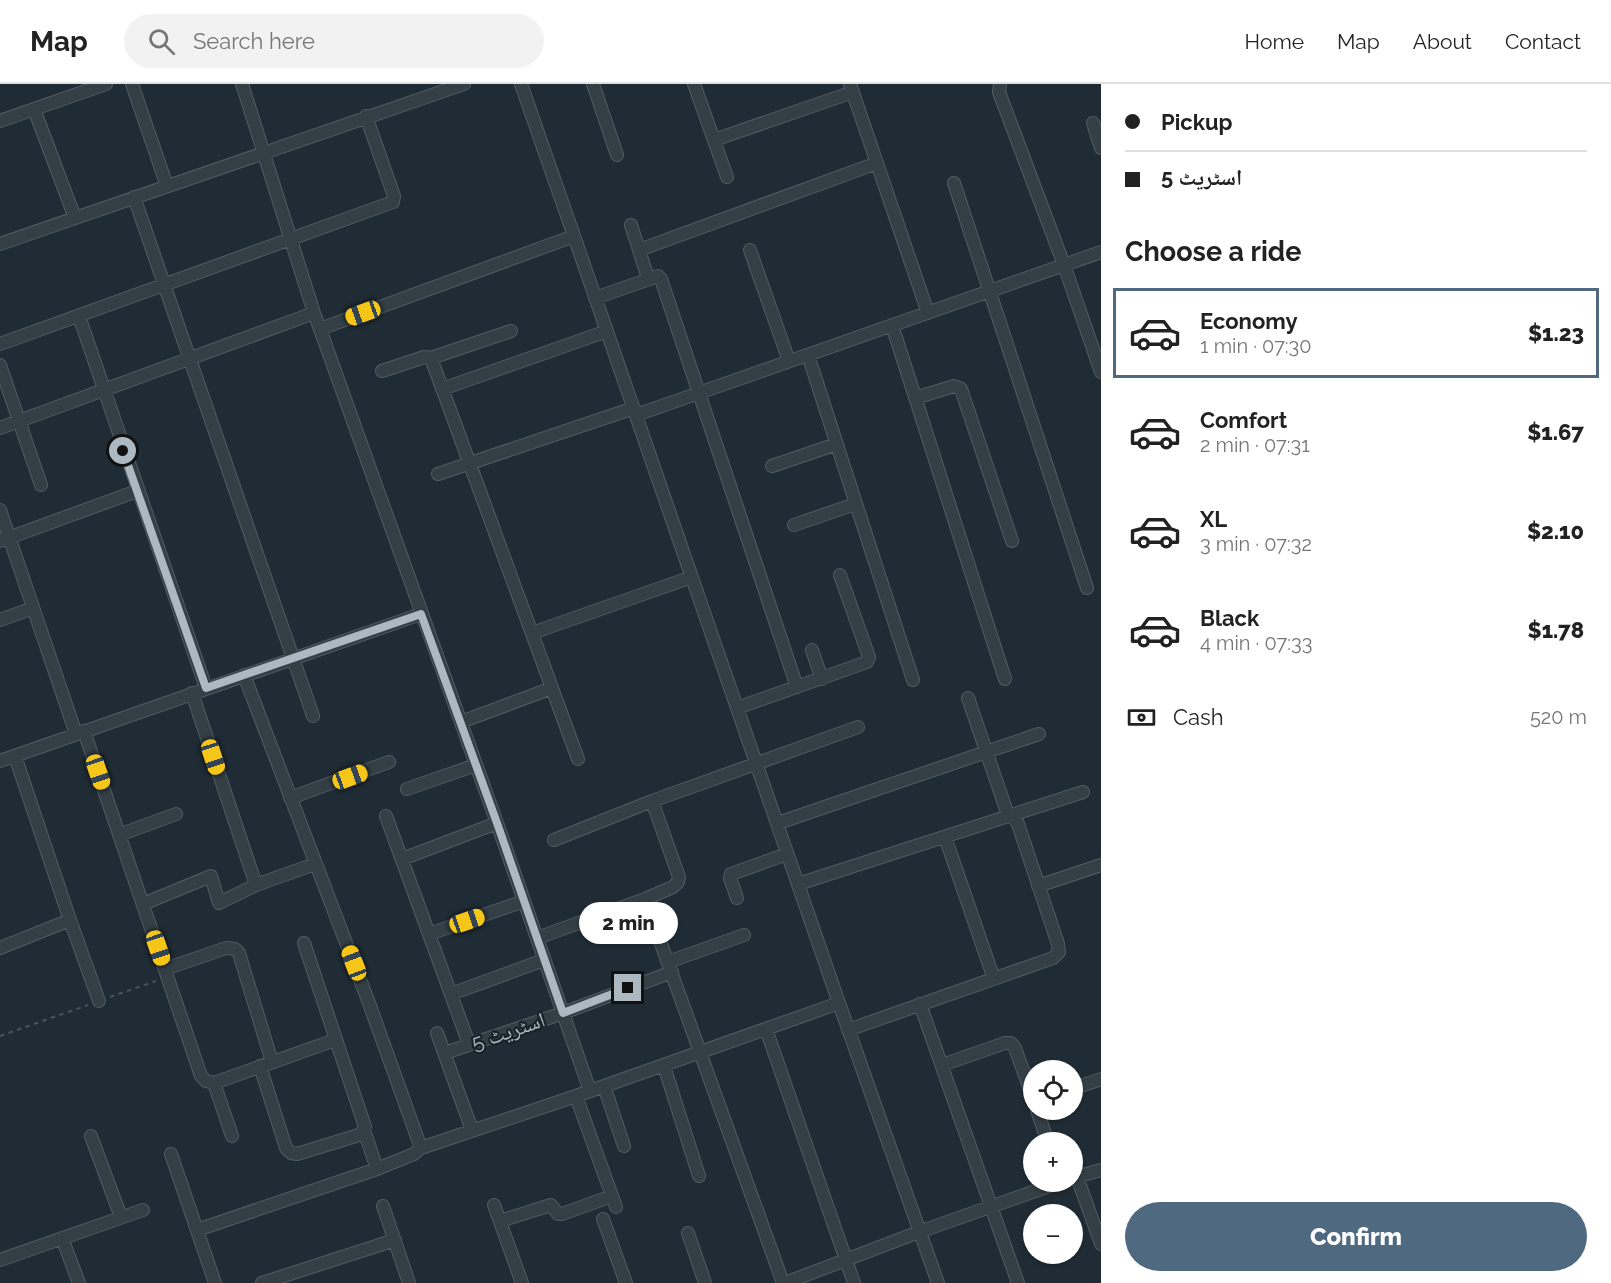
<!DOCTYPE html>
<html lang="en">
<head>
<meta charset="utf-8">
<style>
	:root { --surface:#fff; --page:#f2f2f2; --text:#222; --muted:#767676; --line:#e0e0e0; --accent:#4e6980 }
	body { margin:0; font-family:Raleway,"Noto Naskh Arabic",sans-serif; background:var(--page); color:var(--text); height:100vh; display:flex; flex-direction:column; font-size:22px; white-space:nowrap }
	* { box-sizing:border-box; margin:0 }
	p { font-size:20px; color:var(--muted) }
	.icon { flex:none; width:33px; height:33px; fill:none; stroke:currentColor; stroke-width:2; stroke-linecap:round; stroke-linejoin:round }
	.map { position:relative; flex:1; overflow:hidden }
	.panel { display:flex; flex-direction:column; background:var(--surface); width:510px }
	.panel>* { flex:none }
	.top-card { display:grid; align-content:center; height:132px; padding:0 24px; background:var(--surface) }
	.buttons { position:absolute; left:1023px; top:976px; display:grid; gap:12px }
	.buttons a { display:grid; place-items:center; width:60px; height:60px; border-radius:50%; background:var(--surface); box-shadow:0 2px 4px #0004; font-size:30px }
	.end { position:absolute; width:27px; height:27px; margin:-14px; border:8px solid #adb9c2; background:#111; box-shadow:0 0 0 3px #111 }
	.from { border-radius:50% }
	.bubble { position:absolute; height:42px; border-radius:21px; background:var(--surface); box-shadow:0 2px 4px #0004; font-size:20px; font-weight:800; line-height:42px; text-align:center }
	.car { position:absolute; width:18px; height:36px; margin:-18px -9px; border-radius:8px; box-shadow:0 0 4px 2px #0007; background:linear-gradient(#f5c518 24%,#345 0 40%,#f5c518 0 76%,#345 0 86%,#f5c518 0) }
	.top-card b { display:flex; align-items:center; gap:21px; height:57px; font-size:22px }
	.top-card b+b { border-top:2px solid var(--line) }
	.top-card i { width:15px; height:15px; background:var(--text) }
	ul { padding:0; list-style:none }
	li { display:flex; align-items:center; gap:18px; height:90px; margin:0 12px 9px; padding:0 12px; border:3px solid transparent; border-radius:0px }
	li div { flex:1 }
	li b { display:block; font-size:22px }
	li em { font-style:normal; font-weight:800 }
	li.selected { border-color:var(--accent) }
	li>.icon { width:54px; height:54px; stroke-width:1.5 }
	h2 { padding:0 24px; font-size:27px; line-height:72px }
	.pay { display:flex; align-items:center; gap:15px; height:66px; padding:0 24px; font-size:22px }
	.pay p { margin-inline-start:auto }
	.cta { display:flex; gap:12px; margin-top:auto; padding:12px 24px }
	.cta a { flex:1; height:69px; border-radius:36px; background:var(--accent); color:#fff; font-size:24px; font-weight:800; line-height:69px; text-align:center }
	header { display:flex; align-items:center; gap:36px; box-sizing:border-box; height:84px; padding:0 30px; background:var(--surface); border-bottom:2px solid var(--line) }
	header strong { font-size:28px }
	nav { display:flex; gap:33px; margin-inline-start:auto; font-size:21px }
	.search { width:420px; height:54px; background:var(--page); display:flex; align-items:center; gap:15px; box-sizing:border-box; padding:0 21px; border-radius:33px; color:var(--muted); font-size:22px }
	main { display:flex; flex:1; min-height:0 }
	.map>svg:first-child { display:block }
</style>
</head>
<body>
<header>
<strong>Map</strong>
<div class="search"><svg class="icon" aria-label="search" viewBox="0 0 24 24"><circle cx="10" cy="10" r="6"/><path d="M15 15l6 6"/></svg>Search here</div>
<nav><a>Home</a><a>Map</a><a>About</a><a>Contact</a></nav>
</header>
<main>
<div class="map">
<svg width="1101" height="1199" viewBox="0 0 1101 1199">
	<rect width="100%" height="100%" fill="#202c35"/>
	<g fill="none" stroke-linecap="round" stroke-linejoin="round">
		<defs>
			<path id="street" d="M132,0l35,102
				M242,0l72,229
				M593,0l24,71
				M694,0l33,93
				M850,0l78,229
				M1000,0l-1,8 65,173 37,107
				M34,25l41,109
				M0,37l106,-37
				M1093,39l8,25
				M714,56l139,-48
				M954,99l133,405
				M134,113l179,519
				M631,141l17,53
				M574,152l265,767 99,280
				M0,160l464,-160
				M639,166l238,-87
				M750,166l39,111
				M595,214l63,-22 3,3 136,408
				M79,232l127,372
				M892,241l113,354
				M320,245l177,494 93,268
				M0,260l393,-142 1,-6 -28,-80
				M808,271l105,325
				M431,274l80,-27
				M0,281l41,120
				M382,287l42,-14 7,1 147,401
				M442,305l165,-58
				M915,314l39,-12 7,3 51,152
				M636,331l465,-163
				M0,344l314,-115 6,16 254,-93 -53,-152
				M772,382l65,-22
				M438,390l196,-66
				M0,426l76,224
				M794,441l61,-21
				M0,457l137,-50
				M0,536l33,-12
				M532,549l160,-56
				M812,566l10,29
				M244,591l125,328 52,145
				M192,609l64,192
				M737,624l130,-46 2,-5 -29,-82
				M461,638l91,-34
				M84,647l117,345 5,5 8,2 121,-43
				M15,672l55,164 29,81
				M0,677l421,-147
				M407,705l69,-24
				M290,714l99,-36
				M386,732l83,228
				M778,739l261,-89
				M119,751l57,-21
				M945,753l49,142
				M554,756l98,-39 206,-74
				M402,775l95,-36
				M798,800l285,-92
				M1038,802l63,-21
				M737,814l-7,-20 1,-4 56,-20
				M645,815l138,384
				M143,820l68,-28 8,27 37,-18 59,-21
				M429,850l95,-33
				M537,854l108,-39 28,-12 5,-5 1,-5 -27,-76
				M304,859l61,184 -1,3 13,39
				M0,864l70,-28
				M668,878l76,-27
				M165,885l61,-21 9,1 4,4 33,109
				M451,910l93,-34
				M920,920l98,279
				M766,945l88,254
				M848,946l205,-72 6,-6 -1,-8 -41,-123 -9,-6 -40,-117
				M437,949l35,97
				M445,969l118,-40 109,-41
				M942,981l63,-22h6l4,5 19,53
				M260,982l26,82 5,5 6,1 62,-19 5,-5
				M664,982l35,110
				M214,999l18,53
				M604,1002l20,60
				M1072,1005l29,-10
				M576,1012l40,111
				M1037,1026l11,33
				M91,1052l30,81
				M171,1070l44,129
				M1077,1093l24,67
				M1072,1094l29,-8
				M494,1121l28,78
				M383,1122l26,77
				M603,1135l23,64
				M500,1137l51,-16 7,9h4l50,-18
				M197,1146l180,-61 37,-15 7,-6 155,-52 263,-93
				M688,1149l17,50
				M62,1154l17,45
				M0,1176l143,-50
				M262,1199l133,-43
				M785,1199l134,-51 142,-50"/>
		</defs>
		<use href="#street" stroke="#515c63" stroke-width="14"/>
		<path stroke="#435756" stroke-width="2" stroke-dasharray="4.5 4.5" stroke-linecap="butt" d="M110,913l46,-16
			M0,952l88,-31"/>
		<use href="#street" stroke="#333e45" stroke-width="12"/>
	</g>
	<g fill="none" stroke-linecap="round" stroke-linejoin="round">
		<path stroke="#adb9c2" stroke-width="8" d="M123,367l83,237 215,-74 76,209 66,190 65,-25"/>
	</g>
	<g text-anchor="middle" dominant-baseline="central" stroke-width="4.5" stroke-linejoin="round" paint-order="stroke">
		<g font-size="21" fill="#adb9c2" stroke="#19232a">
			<text transform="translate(508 947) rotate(-19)">اسٹریٹ 5</text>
		</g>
	</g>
</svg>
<div class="buttons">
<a><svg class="icon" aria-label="locate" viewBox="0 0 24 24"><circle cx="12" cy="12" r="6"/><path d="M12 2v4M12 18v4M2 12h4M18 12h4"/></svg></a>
<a>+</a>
<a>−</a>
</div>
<i class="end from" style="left:123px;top:367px"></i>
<i class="end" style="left:628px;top:904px"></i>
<div class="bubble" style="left:579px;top:818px;width:99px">2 min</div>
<i class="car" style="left:363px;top:229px;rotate:250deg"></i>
<i class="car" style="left:213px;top:673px;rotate:162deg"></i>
<i class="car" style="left:98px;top:688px;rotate:161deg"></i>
<i class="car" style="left:350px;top:693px;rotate:70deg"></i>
<i class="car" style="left:467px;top:837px;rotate:71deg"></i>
<i class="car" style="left:158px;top:864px;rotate:161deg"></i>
<i class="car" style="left:354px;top:879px;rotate:339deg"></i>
</div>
<section class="panel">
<div class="top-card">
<b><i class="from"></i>Pickup</b>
<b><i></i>اسٹریٹ 5</b>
</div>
<h2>Choose a ride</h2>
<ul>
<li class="selected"><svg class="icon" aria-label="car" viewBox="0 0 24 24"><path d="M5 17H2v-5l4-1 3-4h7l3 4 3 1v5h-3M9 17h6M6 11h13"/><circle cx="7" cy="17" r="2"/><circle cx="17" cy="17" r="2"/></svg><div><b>Economy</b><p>1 min · 07:30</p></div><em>$1.23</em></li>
<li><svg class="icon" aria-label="car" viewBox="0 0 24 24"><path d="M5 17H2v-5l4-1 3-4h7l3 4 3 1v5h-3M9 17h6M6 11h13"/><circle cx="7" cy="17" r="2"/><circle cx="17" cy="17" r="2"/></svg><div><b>Comfort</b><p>2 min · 07:31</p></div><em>$1.67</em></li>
<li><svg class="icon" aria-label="car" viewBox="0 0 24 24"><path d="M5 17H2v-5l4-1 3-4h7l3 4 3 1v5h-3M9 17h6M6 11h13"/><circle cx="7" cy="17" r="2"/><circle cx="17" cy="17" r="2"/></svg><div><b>XL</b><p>3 min · 07:32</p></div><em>$2.10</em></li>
<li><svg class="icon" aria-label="car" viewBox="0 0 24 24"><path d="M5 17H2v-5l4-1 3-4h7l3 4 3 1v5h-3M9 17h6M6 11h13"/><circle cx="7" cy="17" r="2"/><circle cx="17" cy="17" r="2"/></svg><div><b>Black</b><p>4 min · 07:33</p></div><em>$1.78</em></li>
</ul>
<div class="pay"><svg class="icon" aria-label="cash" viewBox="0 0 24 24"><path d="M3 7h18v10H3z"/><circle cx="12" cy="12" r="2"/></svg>Cash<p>520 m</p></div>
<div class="cta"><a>Confirm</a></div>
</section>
</main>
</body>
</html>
